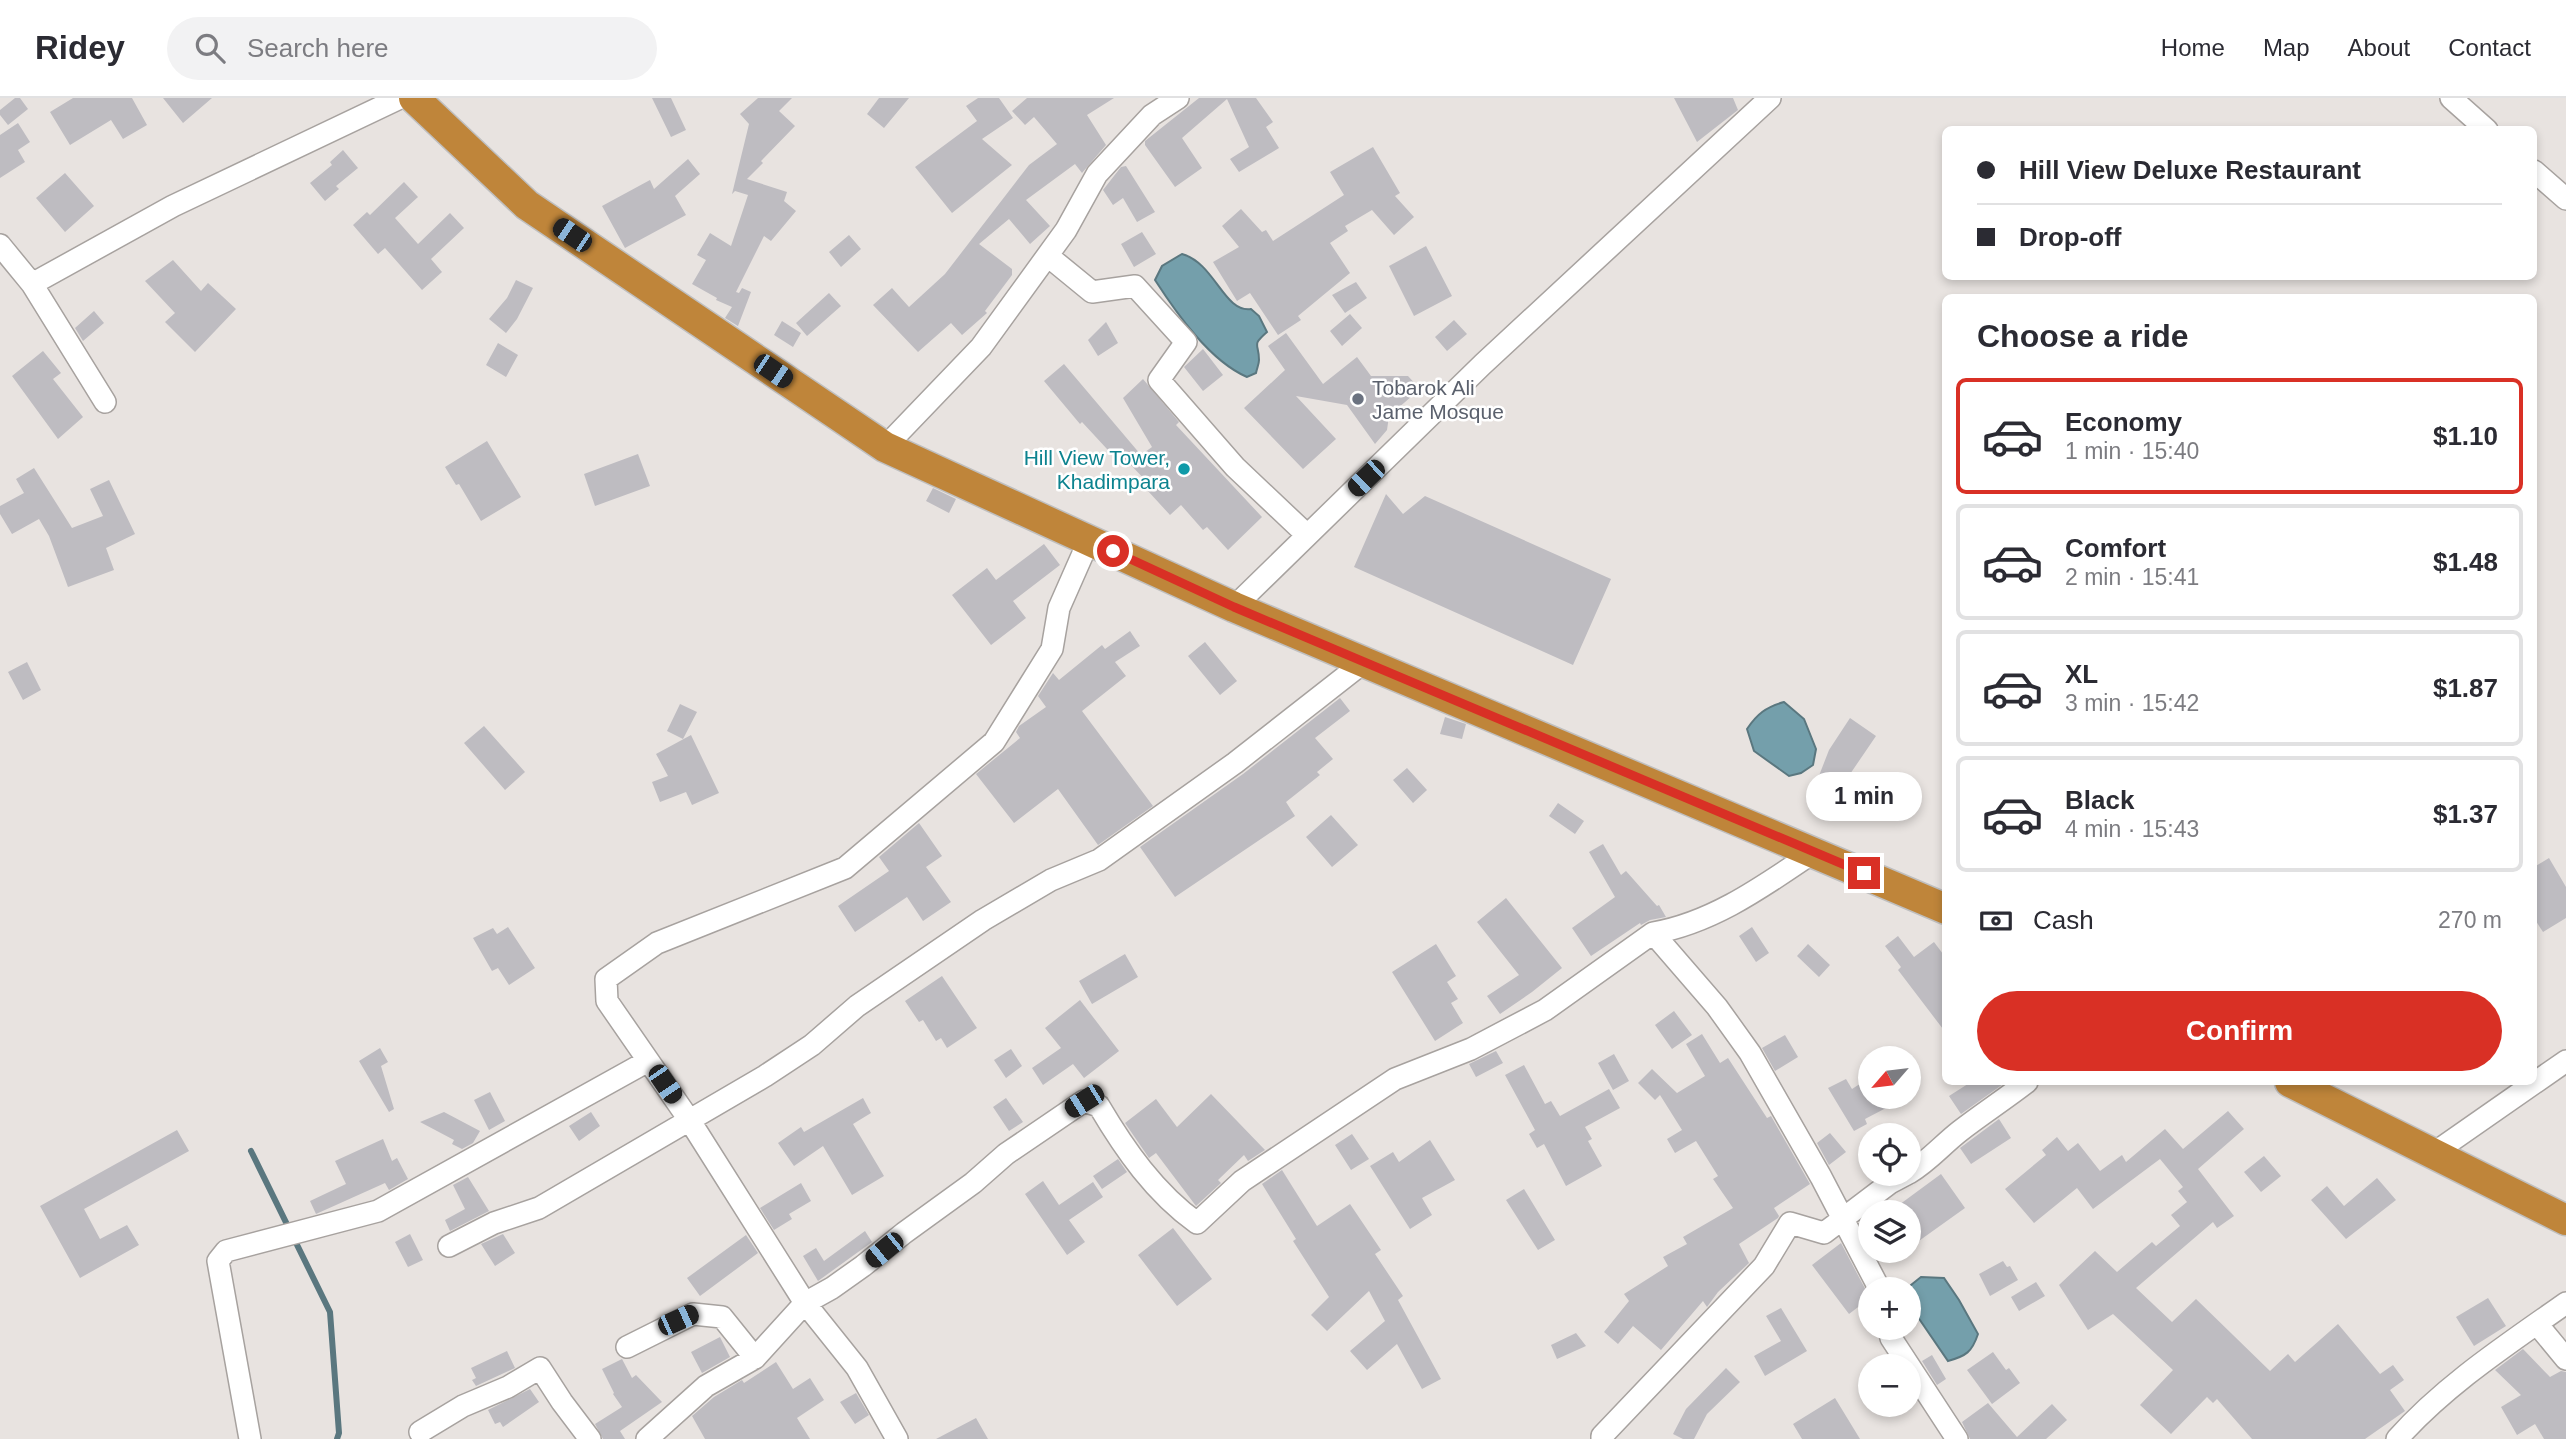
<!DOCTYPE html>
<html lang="en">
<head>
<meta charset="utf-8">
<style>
	:root { --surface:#fff; --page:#f2f2f3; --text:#2b2b33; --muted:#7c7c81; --line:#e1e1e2; --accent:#d93025 }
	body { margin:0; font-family:Helvetica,sans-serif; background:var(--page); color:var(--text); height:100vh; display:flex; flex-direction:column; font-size:26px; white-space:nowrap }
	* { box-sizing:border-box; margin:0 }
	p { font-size:23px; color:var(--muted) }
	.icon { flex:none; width:38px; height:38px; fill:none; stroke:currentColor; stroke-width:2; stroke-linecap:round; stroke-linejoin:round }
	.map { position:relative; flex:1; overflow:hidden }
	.drawer { position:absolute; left:1942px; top:196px; width:595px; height:791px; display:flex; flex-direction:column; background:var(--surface); border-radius:10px; box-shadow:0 4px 10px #0003 }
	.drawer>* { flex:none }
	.banner { position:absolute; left:1942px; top:28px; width:595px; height:154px; border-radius:10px; box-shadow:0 4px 10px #0003; display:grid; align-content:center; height:154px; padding:0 35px; background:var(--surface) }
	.needle { width:46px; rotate:242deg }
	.controls { position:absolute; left:1858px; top:948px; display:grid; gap:14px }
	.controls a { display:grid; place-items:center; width:63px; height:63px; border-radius:50%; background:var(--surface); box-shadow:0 4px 10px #0003; font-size:35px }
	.end { position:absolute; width:32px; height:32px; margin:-16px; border:9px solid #d93025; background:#fff; box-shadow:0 0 0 4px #fff }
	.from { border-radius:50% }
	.bubble { position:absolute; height:49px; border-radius:24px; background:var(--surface); box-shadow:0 4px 10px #0003; font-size:23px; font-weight:800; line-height:49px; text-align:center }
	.car { position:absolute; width:21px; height:42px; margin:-21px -10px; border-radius:9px; box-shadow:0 0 5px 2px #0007; background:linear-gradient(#222 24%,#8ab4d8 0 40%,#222 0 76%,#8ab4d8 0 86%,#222 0) }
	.banner b { display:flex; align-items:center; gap:24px; height:66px; font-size:26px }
	.banner b+b { border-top:2px solid var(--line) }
	.banner i { width:18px; height:18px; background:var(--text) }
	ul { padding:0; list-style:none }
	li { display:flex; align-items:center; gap:21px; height:116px; margin:0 14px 10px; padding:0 21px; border:4px solid var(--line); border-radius:10px }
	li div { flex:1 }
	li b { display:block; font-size:26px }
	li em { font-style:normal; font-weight:800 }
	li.on { border-color:var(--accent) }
	li>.icon { width:63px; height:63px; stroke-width:1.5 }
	h2 { padding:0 35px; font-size:32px; line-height:84px }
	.pay { display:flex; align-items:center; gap:18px; height:77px; padding:0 35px; font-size:26px }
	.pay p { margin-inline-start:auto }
	.action { display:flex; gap:14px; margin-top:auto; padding:14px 35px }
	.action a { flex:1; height:80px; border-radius:42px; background:var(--accent); color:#fff; font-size:28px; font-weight:800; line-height:80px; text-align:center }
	header { display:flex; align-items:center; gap:42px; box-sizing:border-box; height:98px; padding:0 35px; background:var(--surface); border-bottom:2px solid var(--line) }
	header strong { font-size:33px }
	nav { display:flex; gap:38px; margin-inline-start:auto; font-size:24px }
	.search { width:490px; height:63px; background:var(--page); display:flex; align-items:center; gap:18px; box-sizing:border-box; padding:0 24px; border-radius:38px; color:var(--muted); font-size:26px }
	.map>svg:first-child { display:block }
</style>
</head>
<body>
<header>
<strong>Ridey</strong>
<div class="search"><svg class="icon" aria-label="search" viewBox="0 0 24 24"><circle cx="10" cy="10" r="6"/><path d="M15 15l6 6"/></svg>Search here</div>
<nav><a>Home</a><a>Map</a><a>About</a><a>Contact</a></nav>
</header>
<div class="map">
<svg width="2566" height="1341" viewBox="0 0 2566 1341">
	<rect width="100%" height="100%" fill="#e8e3e0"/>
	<path fill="#749fab" stroke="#5a777f" stroke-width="2" d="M1182,156c33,9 42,59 69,55l8,7 8,16c-16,14 -8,11 -8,28 0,4 -2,8 -3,13l-9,4c-37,-16 -70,-63 -92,-97l7,-14z
		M1784,604l20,17 12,30 -3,16 -12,8 -12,3 -35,-25 -7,-22c10,-15 19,-22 37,-27z
		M1921,1179l23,1 15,22 19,34c-6,18 -12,22 -30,27l-39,-57 2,-19z"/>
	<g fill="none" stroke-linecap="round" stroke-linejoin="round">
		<path stroke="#5a777f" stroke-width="6" d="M251,1053l79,161 9,121 -2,6"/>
	</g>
	<path fill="#bebcc1" d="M15,0h5l8,11 -20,16 -8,-10v-5z
		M73,0h59l15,27 -24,14 -12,-19 -41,25 -20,-33z
		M163,0h49l-29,25z
		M652,0h19l15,32 -15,7z
		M758,0h34l-13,13 16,15 -34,35 2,2 -16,16 40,13 -3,9 12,10 -25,30 -7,-5 -28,56 3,1 3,-5 9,4 -13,34 3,2 -16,-10 7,-11 -16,-7 1,-2 -25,-14 14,-24 -9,-5 13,-22 21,13 17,-51 -13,-4 -3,3 17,-70 -9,-10z
		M879,0h30l-25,30 -17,-14z
		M978,0h21l14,20 -31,21 30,26 -60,48 -37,-46 62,-46 -11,-15z
		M1027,0h87l-27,17 19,30 -24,28 -7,-9 -49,36 24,26 -20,18 -21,-25 -30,25 33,25v6l-27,36 2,2 -25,22 -11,-12 -33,29 -45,-47 19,-17 17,19 36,-33 84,-109 28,-21 -23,-27 -9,8 -13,-14z
		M1199,0h57l17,24 -7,5 13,21 -40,24 -9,-13 19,-12 -22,-48 -45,39 20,30 -27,19 -30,-42v-4z
		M1674,0h59l5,12 -41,32z
		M18,25l12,19 -12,8 7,12 -25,16v-43z
		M1373,49l27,46 -5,3 19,21 -20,18 -22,-25 -27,16 3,5 -18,12 20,30 -52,43 3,4 -23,15 -28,-42 -13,8 -24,-39 26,-15 -17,-21 19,-17 21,23 4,-2 7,11 71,-46 -14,-23z
		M343,52l15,18 -22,18 3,3 -14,12 -15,-18 22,-18 -2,-3z
		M688,61l12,15 -25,22 11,19 -61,33 -23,-42 48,-26 4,9z
		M1126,68l29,46 -18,10 -14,-24 -10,7 -10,-15 18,-23z
		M65,75l29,33 -29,26 -29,-34z
		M404,84l14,15 -23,21 23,26 32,-31 14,15 -33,31 11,13 -20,18 -37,-42 -7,6 -25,-29 14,-13 3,3z
		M1142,134l14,22 -22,13 -13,-23z
		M849,137l12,14 -20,18 -12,-15z
		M1426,148l26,50 -38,20 -25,-50z
		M173,162l28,31 7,-8 28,26 -41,43 -30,-30 10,-9 -30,-32z
		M516,182l17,8 -16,31 -11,14 -17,-14 18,-21z
		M1356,184l11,16 -22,15 -13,-18z
		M829,195l12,13 -34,30 -11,-13z
		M94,213l10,12 -21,18 -8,-13z
		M1350,216l12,14 -20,18 -12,-15z
		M1454,222l13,14 -20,17 -12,-14z
		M782,223l19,12 -8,14 -19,-12z
		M1106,224l12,21 -20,13 -10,-16z
		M1286,235l37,51 34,-27 14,19h37l12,13 -31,27 -2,14 -12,14 -28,-39 -51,-9 40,43 -33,30 -59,-61 41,-38 -17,-24z
		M498,245l20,12 -12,22 -20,-12z
		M1203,251l20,26 -20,16 -19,-24z
		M43,253l18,22 -8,6 30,38 -25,22 -46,-63z
		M1064,266l77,91 11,-8 -29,-49 20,-19 36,43 -3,3 86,92 -34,33 -21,-23 -4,3 -22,-25 -11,10 -22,-24 4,-4 -29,-30 -4,5 -37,-40 -2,2 -36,-43z
		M487,343l34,56 -40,24 -22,-37 -3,1 -11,-18z
		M638,356l12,32 -55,20 -11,-32z
		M34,370l38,60 31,-12 -13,-27 19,-9 26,54 -29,14 8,22 -46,17 -19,-51 -10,-17 -27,15 -12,-20v-8l24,-13 -8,-14z
		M933,390l23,11 -7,14 -23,-12z
		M1386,396l17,20 22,-18 186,83 -38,86 -219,-98z
		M1044,446l16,21 -47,36 13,17 -35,27 -39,-50 35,-27 9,12z
		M1130,533l10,15 -25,16 11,14 -44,35 71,95 -55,39 -40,-56 -44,34 -38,-49 44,-36 -4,-6 3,-6 27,-19 -8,-11 15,-23 6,7 43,-35 3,4z
		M1205,544l32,39 -17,14 -32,-39z
		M27,564l14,28 -18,10 -15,-28z
		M1340,600l10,13 -35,27 18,21 -16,13 3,3 -34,27 9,14 -120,81 -35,-50 103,-73z
		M680,606l17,8 -14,27 -16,-8z
		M1445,619l21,7 -4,15 -22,-5z
		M1850,620l26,18 -30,44 4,2 -6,16 -29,-12 14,-36z
		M484,628l41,46 -20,18 -41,-47z
		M691,637l28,58 -27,12 -6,-13 -26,10 -8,-20 16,-6 -12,-22z
		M1407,670l20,22 -14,13 -20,-23z
		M1558,705l26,18 -9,13 -26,-18z
		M1331,717l27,30 -26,22 -26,-30z
		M919,725l23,33 -16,11 25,35 -28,19 -16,-24 -52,35 -17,-26 51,-35 -10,-14z
		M1603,746l18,31 5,-4 31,35 2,-1 7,12 -16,3 -9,5 -1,-2 -49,33 -19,-28 43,-31 -26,-45z
		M2549,760l17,29v31l-23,14 -9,-14v-51z
		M1506,800l56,70 -30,24 -32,22 -13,-18 32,-21 -42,-53z
		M508,829l27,41 -26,17 -11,-17 -6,3 -19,-33 20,-10 4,6z
		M1752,829l17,26 -13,9 -17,-26z
		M1898,838l16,21 20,-15 12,16v75l-48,-63 3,-3 -16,-21z
		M1436,846l20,32 -9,6 11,17 -7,4 12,20 -28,18 -43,-69z
		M1808,846l22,21 -11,12 -22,-21z
		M1125,856l13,23 -46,27 -13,-23z
		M942,878l35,52 -30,20 -6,-10 -5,3 -13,-21 -4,2 -14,-21z
		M1080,902l39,51 -35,27 -11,-14 -30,21 -11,-17 29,-20 -16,-20z
		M1674,913l18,24 -20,14 -17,-24z
		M1702,936l18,29 8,-5 39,60 4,-2 39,68 -36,24 5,8 -1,2 -39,26 10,19 -31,29 -11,15 -4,-6 -42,49 -28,-24 -15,18 -14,-12 25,-31 -5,-7 44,-28 -5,-9 24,-13 -4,-7 50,-29 -20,-29 5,-3 -22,-35 -21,12 -8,-14 15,-9 -22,-35 -5,5 -17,-17 14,-14 25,24 28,-17 -19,-32z
		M1785,937l13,22 -23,14 -13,-23z
		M380,950l8,14 -7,4 13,43 -5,3 -30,-51z
		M1011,951l11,17 -16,12 -12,-18z
		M1496,953l7,12 -27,14 -7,-13z
		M1614,956l15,27 -16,9 -15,-27z
		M1524,967l21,39 6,-3 9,15 49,-27 11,19 -35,19 7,12 -4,2 14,25 -36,20 -22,-42 -7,4 -8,-14 6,-4 -30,-55z
		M1846,981l6,10 14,-9 5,9v8h9l6,11 -21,11 2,5 -13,7 -26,-43z
		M1971,984h35l-45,32 -12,-18z
		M490,994l15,29 -16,9 -15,-30z
		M1211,996l54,56 -17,11 -4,-6 -26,25 3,3 -25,23 -40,-53 -7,5 -24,-35 31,-24 21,28z
		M863,1000l8,15 -18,11 31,52 -32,19 -29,-49 -29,20 -16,-23 23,-16 3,5z
		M1006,1000l17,24 -14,9 -16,-24z
		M2228,1013l16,18 -46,40 36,47 -17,12 -4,-6 -77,66 36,34 24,-23 74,72 18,-17 7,8 43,-38 42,50 13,-9 11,15 -14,10 15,21 -40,28h-113l-35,-40 -4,4 -6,-6 -36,37 -31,-29 33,-35 -60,-56 -25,16 -29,-45 36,-34 22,21 35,-30 4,4 24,-20 -9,-11 16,-13 -9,-11 5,-4 -23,-28 -67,50 -16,-21 -43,35 -29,-34 41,-34 -4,-5 15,-13 11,14 10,-8 22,28 22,-16 4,7 39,-33 18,20z
		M444,1014l36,19 -7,12 -11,6 -10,-5 2,-4 -34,-18z
		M591,1014l9,14 -21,15 -10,-15z
		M1999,1021l12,19 -40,26 -11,-16z
		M177,1032l12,21 -105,58 16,30 27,-14 12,20 -59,33 -40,-72z
		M1830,1035l16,19 -17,13 -12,-22z
		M1352,1036l17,25 -18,11 -16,-25z
		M383,1041l9,22 5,-3 11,21 -19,11 -4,-7 -69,31 -6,-13 36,-17 -11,-23z
		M1430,1042l25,40 -33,18 10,17 -22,14 -40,-63 23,-14 6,10z
		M2264,1058l17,20 -20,16 -17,-20z
		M1118,1061l9,13 -25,17 -9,-13z
		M1282,1072l35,56 33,-22 31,46 -6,4 28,42 -5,4 43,79 -19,10 -25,-45 -30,26 -17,-19 35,-30 -16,-30 -42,40 -16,-16 18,-18 -36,-56 3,-2 -34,-55z
		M1941,1076l24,34 -56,40v-35h-21z
		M468,1079l21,34 -39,20 -5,-11 20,-11 -12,-24z
		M2377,1080l19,22 -50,39 -35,-39 16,-14 17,20z
		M1043,1083l16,24 34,-23 10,15 -34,23 16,22 -18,13 -42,-61z
		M801,1085l10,18 -22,13 3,5 -18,11 -14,-22z
		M1524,1091l31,51 -17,10 -32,-50z
		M1173,1130l39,51 -35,27 -39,-51z
		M865,1133l7,11 -54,39 -15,-25 13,-8 8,13z
		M410,1136l13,26 -15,7 -13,-25z
		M503,1136l12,19 -20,13 -14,-22z
		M746,1137l12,18 -58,43 -13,-18z
		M1841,1145l29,55 -21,16 -37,-49z
		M2003,1163l4,6 3,-1 8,14 -28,16 -11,-22z
		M2036,1184l9,14 -26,15 -8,-14z
		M2488,1200l18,28 -32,20 -18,-29z
		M1781,1210l26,43 -42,25 -11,-20 27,-15 -15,-25z
		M1576,1235l10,13 -29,13 -6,-14z
		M720,1239l10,20 -28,16 -11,-21z
		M2523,1251l27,28 11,-6 5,1v67h-22l-9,-15 -18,11 -16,-28 20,-12 -26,-25z
		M507,1253l8,17 -39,18 -4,-6 4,-2 -5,-10z
		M1993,1254l13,18 3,-2 11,15 -28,21 -25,-34z
		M1932,1257l14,24 -9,6 -15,-24z
		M622,1261l10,19 4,-3 26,27 -42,29 5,8h-22l-8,-15 27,-17 -9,-13 1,-1 -12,-24z
		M776,1264l17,27 17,-11 14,22 -27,18 13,21h-105l-13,-23 22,-19 28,-17 2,3z
		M1726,1270l14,14 -33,32 -13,25h-11l-10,-5 13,-25z
		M530,1291l9,13 -36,25 -3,-5 -5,2 -7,-14z
		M856,1295l13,22 -14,9 -15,-22z
		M1835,1300l25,41h-58l-9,-15z
		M1988,1305l29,34 35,-33 15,16 -21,19h-76l-8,-17z
		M976,1320l12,21h-52z"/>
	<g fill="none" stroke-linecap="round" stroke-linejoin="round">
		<defs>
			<path id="minor" d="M2451,0l36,32
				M2534,73l32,28
				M0,147l32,39 141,-78 227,-108
				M1048,158l44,36 43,-6 51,56 -27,38 76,87 72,68
				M32,186l73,118
				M885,349l96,-100 85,-117 31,-56 55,-59 26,-17
				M1234,509l249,-243 287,-266
				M1653,835l64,74 33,46 71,124 59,113
				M2434,1055l132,-92
				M1909,1075c20,-12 33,-28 51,-42 22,-17 45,-32 67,-49
				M449,1148l45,-23 45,-15 226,-132 47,-31 45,-39 126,-86 68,-40 48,-20 136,-97 129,-101
				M2537,1226l29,35
				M1889,1230l2,10 66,101
				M627,1249l66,-33 29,3 33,41
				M420,1334l43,-26 45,-19 32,-19 22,34 28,37
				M250,1341l-32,-178 8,-10 152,-40 270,-150
				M647,1341l59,-53 49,-28 50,-55 27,-15 31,-22 41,-33 69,-50 33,-29 78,-53 15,5c26,44 56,87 98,117l45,-42 153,-102 76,-30 74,-39 108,-77c60,-10 112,-48 161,-81
				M897,1341l-40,-71 -52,-65 -115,-182 -83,-120 -1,-22 51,-36 188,-75 149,-126 58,-93 7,-41 30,-68
				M1602,1341v-3l162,-170 26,-43 34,10 66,-50 17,-9
				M2397,1341c48,-54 111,-95 169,-136"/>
			<path id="highway" d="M414,0l113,107 358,242 349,160 712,302
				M2290,984l276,138"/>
		</defs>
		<use href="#minor" stroke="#a7a29f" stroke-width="24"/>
		<use href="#highway" stroke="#bfbfbf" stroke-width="33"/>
		<use href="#minor" stroke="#fff" stroke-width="21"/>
		<use href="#highway" stroke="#bf853a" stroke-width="30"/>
	</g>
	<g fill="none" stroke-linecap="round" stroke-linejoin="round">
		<path stroke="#d93025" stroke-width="9" d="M1113,453l121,56 630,266"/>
	</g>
	<circle fill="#6b7280" stroke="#fff" stroke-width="2.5" cx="1358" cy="301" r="7"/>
	<circle fill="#0f9aa8" stroke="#fff" stroke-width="2.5" cx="1184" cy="371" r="7"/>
	<g text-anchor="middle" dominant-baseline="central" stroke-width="5" stroke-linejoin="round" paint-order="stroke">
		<g font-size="21" fill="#5b616d" stroke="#fff" text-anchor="start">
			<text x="1372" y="289">Tobarok Ali<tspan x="1372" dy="24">Jame Mosque</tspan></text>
		</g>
		<g font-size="21" fill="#0d838f" stroke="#fff" text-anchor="end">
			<text x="1170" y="359">Hill View Tower,<tspan x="1170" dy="24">Khadimpara</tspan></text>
		</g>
	</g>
</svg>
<div class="controls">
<a><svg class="needle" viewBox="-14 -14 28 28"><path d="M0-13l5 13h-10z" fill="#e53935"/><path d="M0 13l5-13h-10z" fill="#7c7c81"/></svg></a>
<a><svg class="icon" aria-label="locate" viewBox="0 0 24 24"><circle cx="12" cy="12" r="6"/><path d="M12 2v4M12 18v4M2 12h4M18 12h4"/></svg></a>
<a><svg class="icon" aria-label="layers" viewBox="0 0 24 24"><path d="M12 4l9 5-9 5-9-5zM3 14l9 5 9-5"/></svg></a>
<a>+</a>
<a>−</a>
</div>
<i class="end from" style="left:1113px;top:453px"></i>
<i class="end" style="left:1864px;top:775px"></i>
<div class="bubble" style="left:1806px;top:674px;width:116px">1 min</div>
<i class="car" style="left:572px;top:137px;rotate:304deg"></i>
<i class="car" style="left:773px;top:273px;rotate:124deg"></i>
<i class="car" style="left:1366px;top:380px;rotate:226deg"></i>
<i class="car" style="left:665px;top:986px;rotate:146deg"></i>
<i class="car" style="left:1084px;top:1003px;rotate:238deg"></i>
<i class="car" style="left:884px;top:1152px;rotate:231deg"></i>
<i class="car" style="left:678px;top:1222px;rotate:66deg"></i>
<div class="banner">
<b><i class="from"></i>Hill View Deluxe Restaurant</b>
<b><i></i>Drop-off</b>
</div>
<section class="drawer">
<h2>Choose a ride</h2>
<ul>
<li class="on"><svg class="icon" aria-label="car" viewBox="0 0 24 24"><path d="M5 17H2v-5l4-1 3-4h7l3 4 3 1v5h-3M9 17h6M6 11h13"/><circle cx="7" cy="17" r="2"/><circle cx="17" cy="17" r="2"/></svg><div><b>Economy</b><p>1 min · 15:40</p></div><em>$1.10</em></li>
<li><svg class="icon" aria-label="car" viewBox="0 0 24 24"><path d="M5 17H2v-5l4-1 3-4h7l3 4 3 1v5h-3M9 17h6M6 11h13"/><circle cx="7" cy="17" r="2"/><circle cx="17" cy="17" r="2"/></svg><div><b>Comfort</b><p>2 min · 15:41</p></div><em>$1.48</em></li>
<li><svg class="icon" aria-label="car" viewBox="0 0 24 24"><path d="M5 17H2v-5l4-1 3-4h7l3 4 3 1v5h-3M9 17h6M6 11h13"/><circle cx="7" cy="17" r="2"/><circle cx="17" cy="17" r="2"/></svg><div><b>XL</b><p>3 min · 15:42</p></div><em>$1.87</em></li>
<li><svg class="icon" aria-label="car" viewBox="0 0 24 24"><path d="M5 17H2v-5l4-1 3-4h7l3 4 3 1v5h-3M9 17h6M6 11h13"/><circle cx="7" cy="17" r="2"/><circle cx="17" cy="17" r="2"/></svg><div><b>Black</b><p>4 min · 15:43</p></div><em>$1.37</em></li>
</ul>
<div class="pay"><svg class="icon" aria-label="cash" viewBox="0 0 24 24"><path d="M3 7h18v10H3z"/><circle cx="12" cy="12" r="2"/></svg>Cash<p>270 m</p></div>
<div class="action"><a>Confirm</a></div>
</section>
</div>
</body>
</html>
